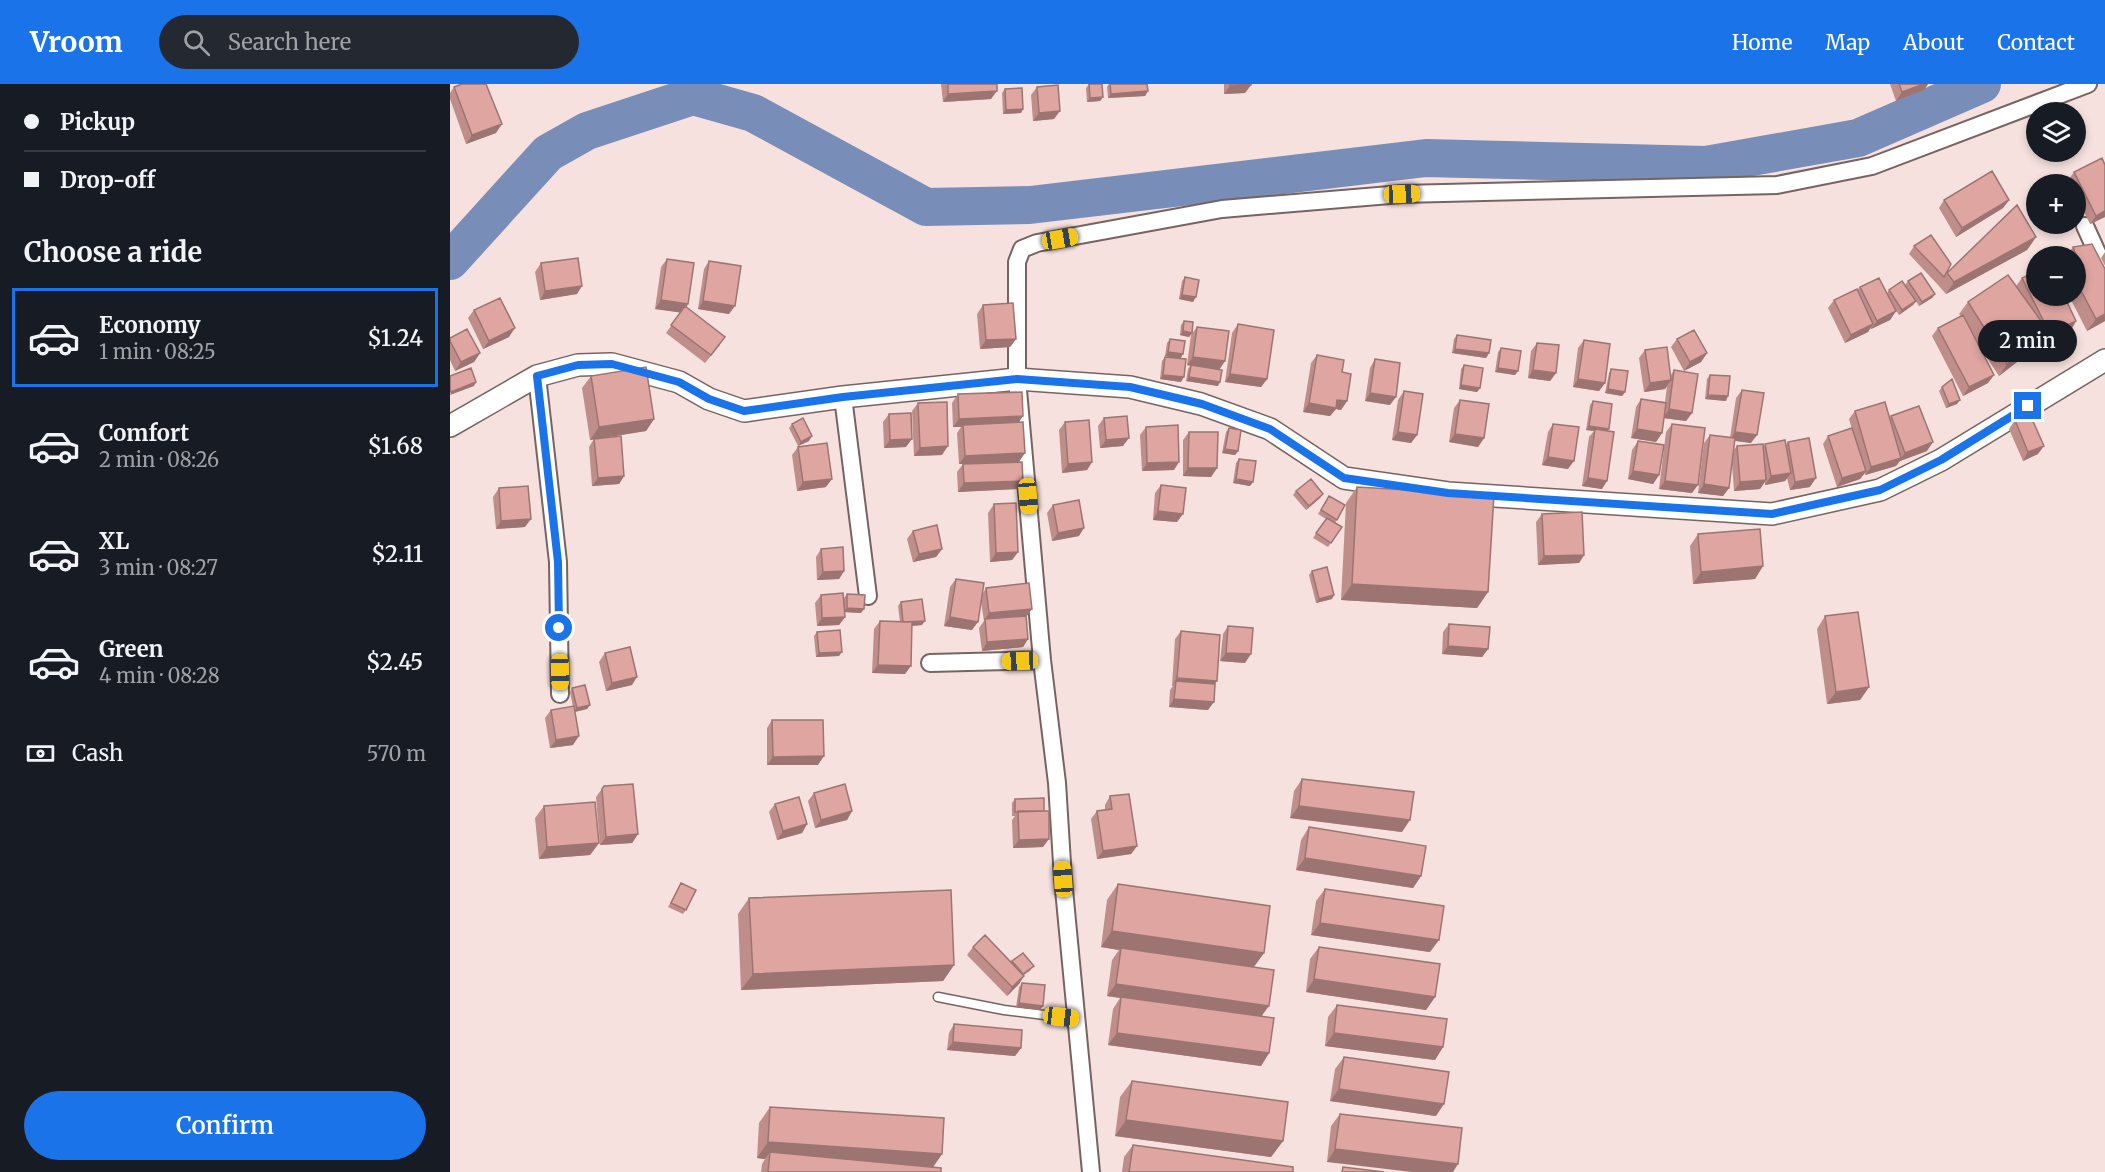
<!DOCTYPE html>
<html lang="en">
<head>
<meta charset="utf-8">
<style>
	:root { --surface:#171b24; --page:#242831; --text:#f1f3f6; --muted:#9ea1a6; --line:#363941; --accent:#1a73e8 }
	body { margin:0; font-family:Merriweather,serif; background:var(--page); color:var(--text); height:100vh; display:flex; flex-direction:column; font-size:22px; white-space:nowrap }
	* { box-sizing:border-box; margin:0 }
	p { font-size:20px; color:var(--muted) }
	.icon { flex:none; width:33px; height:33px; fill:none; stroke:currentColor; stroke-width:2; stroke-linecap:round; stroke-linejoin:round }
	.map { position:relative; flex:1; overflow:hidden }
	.sheet { display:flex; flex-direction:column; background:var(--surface); width:450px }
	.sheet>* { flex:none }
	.guide { display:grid; align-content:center; height:132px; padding:0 24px; background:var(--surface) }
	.tools { position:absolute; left:1576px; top:18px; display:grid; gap:12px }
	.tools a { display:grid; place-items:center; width:60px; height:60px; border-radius:50%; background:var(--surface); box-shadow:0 3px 9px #0003; font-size:30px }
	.end { position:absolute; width:27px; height:27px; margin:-14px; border:8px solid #1a73e8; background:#fff; box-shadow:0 0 0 3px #fff }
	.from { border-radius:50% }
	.bubble { position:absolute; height:42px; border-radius:21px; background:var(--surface); box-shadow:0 3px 9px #0003; font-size:20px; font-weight:600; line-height:42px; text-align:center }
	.car { position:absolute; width:18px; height:36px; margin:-18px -9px; border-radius:8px; box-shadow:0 0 4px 2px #0007; background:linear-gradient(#f5c518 24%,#345 0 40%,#f5c518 0 76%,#345 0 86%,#f5c518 0) }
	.guide b { display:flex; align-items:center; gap:21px; height:57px; font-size:22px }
	.guide b+b { border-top:2px solid var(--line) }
	.guide i { width:15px; height:15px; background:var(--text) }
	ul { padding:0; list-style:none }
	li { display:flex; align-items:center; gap:18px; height:99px; margin:0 12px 9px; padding:0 12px; border:3px solid transparent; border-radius:0px }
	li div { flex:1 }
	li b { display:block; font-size:22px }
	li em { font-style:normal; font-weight:600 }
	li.active { border-color:var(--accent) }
	li>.icon { width:54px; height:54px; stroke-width:1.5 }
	h2 { padding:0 24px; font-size:27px; line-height:72px }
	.pay { display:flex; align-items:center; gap:15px; height:66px; padding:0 24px; font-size:22px }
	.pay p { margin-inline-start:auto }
	.button { display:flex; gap:12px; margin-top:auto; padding:12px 24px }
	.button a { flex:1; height:69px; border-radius:36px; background:var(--accent); color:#fff; font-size:24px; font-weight:600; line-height:69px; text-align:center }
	header { display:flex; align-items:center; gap:36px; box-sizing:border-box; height:84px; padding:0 30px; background:var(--accent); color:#fff }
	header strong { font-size:28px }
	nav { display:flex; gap:33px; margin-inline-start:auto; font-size:21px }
	.search { width:420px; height:54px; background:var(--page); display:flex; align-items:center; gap:15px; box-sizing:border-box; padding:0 21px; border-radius:33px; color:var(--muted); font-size:22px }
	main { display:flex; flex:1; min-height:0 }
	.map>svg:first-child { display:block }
</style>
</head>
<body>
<header>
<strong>Vroom</strong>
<div class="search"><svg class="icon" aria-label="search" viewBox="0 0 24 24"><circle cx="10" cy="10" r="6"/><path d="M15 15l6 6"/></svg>Search here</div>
<nav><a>Home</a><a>Map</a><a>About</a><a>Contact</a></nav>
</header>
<main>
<section class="sheet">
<div class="guide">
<b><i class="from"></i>Pickup</b>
<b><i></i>Drop-off</b>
</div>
<h2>Choose a ride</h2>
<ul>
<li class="active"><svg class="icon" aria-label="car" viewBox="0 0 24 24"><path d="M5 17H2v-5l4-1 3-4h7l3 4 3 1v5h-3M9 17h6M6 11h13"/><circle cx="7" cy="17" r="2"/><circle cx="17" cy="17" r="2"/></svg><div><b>Economy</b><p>1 min · 08:25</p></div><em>$1.24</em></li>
<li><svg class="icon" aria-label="car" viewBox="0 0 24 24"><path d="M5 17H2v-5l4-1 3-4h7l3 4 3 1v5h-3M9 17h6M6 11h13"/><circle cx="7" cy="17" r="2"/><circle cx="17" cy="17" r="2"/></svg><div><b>Comfort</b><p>2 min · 08:26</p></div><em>$1.68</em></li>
<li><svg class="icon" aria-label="car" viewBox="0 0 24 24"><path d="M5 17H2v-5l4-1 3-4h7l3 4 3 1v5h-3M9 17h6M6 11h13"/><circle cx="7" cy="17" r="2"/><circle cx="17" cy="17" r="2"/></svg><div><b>XL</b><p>3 min · 08:27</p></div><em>$2.11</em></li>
<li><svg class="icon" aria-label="car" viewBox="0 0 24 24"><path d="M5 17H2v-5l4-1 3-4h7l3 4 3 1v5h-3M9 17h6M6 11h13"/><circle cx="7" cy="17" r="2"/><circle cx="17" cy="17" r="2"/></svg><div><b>Green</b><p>4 min · 08:28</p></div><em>$2.45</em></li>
</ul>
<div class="pay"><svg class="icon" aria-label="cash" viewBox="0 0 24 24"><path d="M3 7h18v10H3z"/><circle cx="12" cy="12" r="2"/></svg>Cash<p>570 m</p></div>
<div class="button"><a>Confirm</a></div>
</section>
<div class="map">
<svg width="1655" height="1088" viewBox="0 0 1655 1088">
	<rect width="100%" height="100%" fill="#f6e1de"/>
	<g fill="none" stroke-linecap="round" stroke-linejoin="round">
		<path stroke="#788db8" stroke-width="38" d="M0,177l98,-108 39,-22 106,-35 60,17 173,94 104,-2 396,-47 280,7 152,-27 124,-54"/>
		<defs>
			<path id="service" d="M488,913l66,13 73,9"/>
			<path id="minor" d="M1635,142l20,44
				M87,292l21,186 2,132
				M393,313l25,199
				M480,579l112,-3
				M641,1088l-28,-293 -6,-96 -15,-123 -25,-281v-117l5,-13 15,-6 185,-34 180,-15 375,-9 95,-19 216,-82"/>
			<path id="tertiary" d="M0,342l87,-50 41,-11 34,-1 67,18 30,17 35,12 99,-14 174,-18 113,8 71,17 69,25 74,49 104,15 324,21 108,-24 61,-30 164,-100"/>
		</defs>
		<use href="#service" stroke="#766462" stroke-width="11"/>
		<use href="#minor" stroke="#766462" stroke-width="20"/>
		<use href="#tertiary" stroke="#766462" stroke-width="24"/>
		<use href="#service" stroke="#fff" stroke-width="8"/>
		<use href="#minor" stroke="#fff" stroke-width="16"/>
		<use href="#tertiary" stroke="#fff" stroke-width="21"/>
	</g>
	<path fill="#c08e8a" d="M491,0h56l-6,15 -48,3z
		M639,0l14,13 -3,4 -13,1 -1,-14z
		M659,0h1l38,7 -3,5 -37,2 -1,-11z
		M774,0h27v1l-6,8 -21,1z
		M1440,0h38l-4,6 -28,11z
		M4,3l42,46 -30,11 -16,-45v-6z
		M587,3l17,32 -21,2 -2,-26z
		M555,5l18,20 -2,4 -18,1 -1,-21z
		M1655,81v52l-15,7 -14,-28v-12h-6l-2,-4 6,-8z
		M1494,116h65l-6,8 -47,29 -17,-29z
		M1586,153l-9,13 -81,44 -8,-9 9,-12z
		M1464,162l30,31 -6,8 -29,-31z
		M1623,163l32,74 -18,10 -18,-35h7v-40h-10z
		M1655,168v14l-4,-8z
		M217,175l19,48 34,38 -15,18 -39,-30 15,-21 -26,-3 6,-42z
		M259,177l20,53 -31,-5 6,-40z
		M91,179l36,31 -37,6 -5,-28z
		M735,193l8,25 -14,-3 3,-18z
		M1572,194l54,43 -5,9 -28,12v-1l-3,3 -41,32 -20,-30 15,29 -6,8 -25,13 -31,-60 6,-8 23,-12 -2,-2 9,-12 48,-16z
		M1458,197l27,13 -3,4 -13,8 -3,-5 -3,4 -14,10 -8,-12 5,8 -6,9 -19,9 -1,-1 -2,4 -23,11 -17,-35 6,-8 23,-10 3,-3 27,6 2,-3 16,-5z
		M533,221l33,34 -6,8 -30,2 -3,-35z
		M24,226l35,27 -26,12 -15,-31z
		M734,237l8,12 -3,4 -9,-2 1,-10z
		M788,240l29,55 -6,8 -36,-5 7,-49z
		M747,243l28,34 -6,8 -1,17 -32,-5 2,-12 2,-3 -3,-1 4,-30z
		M1007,251l32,18 -3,5 -34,-5 2,-14z
		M0,254l30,15 -6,9 -19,9 -5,-11z
		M720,255l13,15 -3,5 -15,-3 2,-13z
		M1227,255l30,14 -6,9 -17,9 -13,-24z
		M1134,256l21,43 -6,8 -26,-4 5,-39z
		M1087,259l19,30 -6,8 -22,-3 3,-27z
		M1051,264l14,27 -20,-3 3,-20z
		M1195,266l26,25 3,-5 18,43 -6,8 -22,-3 -2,15 -6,9 -25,-4 5,-31 5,-8 24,3 2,-16 -2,3 -21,3 -5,-34z
		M867,271l25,17 5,29 -6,9 -5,-1 -6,7 -27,-4 8,-49z
		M715,273l16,25 -21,-3 2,-18z
		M925,275l15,46 -25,-4 5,-33z
		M1014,281l16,23 -3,4 -18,-3 2,-20z
		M1161,285l14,23 -3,4 -17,-3 4,-20z
		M1260,291l16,26 -21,-2 2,-20z
		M141,292l63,43 -8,12 -45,7 23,38 -5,8 -27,2 -3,-39 5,-8 -4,1 -8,-52z
		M1492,303l15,17 -11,4 -7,-17z
		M1292,306l9,53 -16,-2 -2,10 4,-5 26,1 2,-3 21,1 2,-3 22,45 -20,3 -3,-12 -2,3 -20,4v-3l-5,7 -26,2 -2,-27 -3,24 -6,8 -25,-3 6,-50 6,-8 20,3 6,-40z
		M954,307l13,44 -6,8 -19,-3 6,-40z
		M508,310l60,28 1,40 4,19 -6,8 -59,3 -1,-20 6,-8h-4l-2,-31 4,-6h-8l-1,-24z
		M1010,316l24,38 -6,9 -29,-5 5,-34z
		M1143,317l16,28 -2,2 -5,58 -20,-3 7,-49 5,-6 -8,-1 4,-25z
		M468,319l24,52 -28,1 -2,-45z
		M1405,327l35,7 1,-2 36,35 -27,10 -4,5 -31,9v-2l-5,6 -23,8 -14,-43 5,-8 25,-3 -4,-14z
		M439,330l17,33 -22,1 -1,-26z
		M654,334l19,28 -23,2 -2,-22z
		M1565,336l23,34 -15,7 -14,-32z
		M615,338l27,40 -5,8 -25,3 -3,-43z
		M342,340l17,17 -11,5 -9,-18z
		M1103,340l15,45 -26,-4 6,-33z
		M1222,340l20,69 -33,-4 7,-57z
		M696,343l28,43 -32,1 -2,-36z
		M779,344l9,23 -3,4 -13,-2 4,-21z
		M739,348l28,36 -6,9 -28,-1v-36z
		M1188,357l21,34 -6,9 -25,-5 4,-29z
		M348,363l28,40 -29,4 -5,-36z
		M789,375l11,27 -17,-3 3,-20z
		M711,401l16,37 -24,-2 2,-27z
		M907,403l131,105 -11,16 -136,-8 5,-97z
		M49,404l26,39 -29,2 -3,-32z
		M846,407l24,7 -14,12 -13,-15z
		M879,412l16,9 -10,18 7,4 -14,20 -15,-9 13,-19 -8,-5z
		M544,420l24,48 -6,8 -22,2 -2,-49z
		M603,421l26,31 -27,5 -5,-28z
		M1092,430l42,41 -5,8 -41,2 -2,-43z
		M463,447l29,18 -6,8 -23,5 -6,-23z
		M1248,450l65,32 -8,13 -62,5 -3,-38z
		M371,465l23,22 -5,8 -22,1 -1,-23z
		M862,487l20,28 -16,4 -7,-28z
		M506,495l27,14 3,-5 46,21 -6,7 2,23 -5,8 -41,4 -3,-23 5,-7 -3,-19 -9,28 -28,-4 6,-39z
		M397,510l14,19 -17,-1 1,5 -6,8 -22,1 -2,-23 6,-8 23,9v-6z
		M451,518l21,23 -10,1 -7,48 -33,-1 2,-44 6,-8 20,1 -2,-16z
		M1375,532l44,71 -9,13 -33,4 -10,-75z
		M999,540l39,25 -6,8 -40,-3 1,-22z
		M778,542l17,37 -25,-2 3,-27z
		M731,547l33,53 -6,26 -39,-3 1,-17 3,-4h-1l3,-47z
		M367,548l22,24 -23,1 -2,-21z
		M155,569l27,32 -26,6 -7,-29z
		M122,604l18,17 -3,4 -12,3 -2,33 -23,3 -5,-30 6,-8 22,-3 -3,-15z
		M322,636l46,45h-51v-37z
		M852,695l100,53 -112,-14 4,-27z
		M154,702l34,48 -6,9 -32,2 -4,-48z
		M364,709l38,18 -5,9 -32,8 -7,-27z
		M660,712l27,50 -6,8 -34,5 -6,-40 6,-8 8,-1v-5z
		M565,715l28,48 -30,1 -1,-28 3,-4h-3v-13z
		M325,720l32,20 -5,9 -25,7 -8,-28z
		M94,722l55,37 -9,12 -51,4 -4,-41z
		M859,743l112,49 -8,12 -117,-18 5,-30z
		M231,799l5,27 -3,4 -15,-7z
		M668,800l146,69 -10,14 15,86 -8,13 -153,-21 5,-36 7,-11 -13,-2 5,-36 7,-10 -18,-3 6,-47z
		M875,805l105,63 -119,-17 5,-34z
		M299,814l205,67 -11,16 -202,9 -3,-76z
		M523,863l38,15 1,-1 19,9 -7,5 -5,9 -12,12 -40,-41z
		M869,863l116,50 -9,13 -120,-18 4,-33z
		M572,899l21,23 -3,4 -24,-3 3,-20z
		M887,921l106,42 -8,13 -110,-14 3,-29z
		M504,940l67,24 -6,8 -68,-6 2,-17z
		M894,973l92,59 -106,-15 5,-32z
		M682,997l151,60 -12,16 -156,-21 5,-39z
		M320,1023l172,47 -9,13 8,5h-180l1,-8 3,-5 -8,-1 2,-35z
		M890,1030l118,50 -131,-2 4,-36z
		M683,1061l160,27h-171l2,-15z"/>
	<path fill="#9c7471" d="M1474,0h4l-4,6 -28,11 6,-9z
		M801,1l-6,8 -21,1 6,-8z
		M547,7l-6,8 -48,3 5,-8z
		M698,7l-3,5 -37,2 3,-4z
		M653,13l-3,4 -13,1 3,-4z
		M573,25l-2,4 -18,1 3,-4z
		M610,27l-6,8 -21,2 6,-8z
		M52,40l-6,9 -30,11 6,-9z
		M1559,116l-6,8 -47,29 6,-9z
		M1655,127v6l-15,7 6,-8z
		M1586,153l-9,13 -81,44 8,-12z
		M132,202l-5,8 -37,6 5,-9z
		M1485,210l-3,4 -13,8 3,-4z
		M732,211l14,2 -3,5 -14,-3z
		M211,216l27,4 -5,9 -28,-4z
		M253,217l32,5 -6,8 -31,-5z
		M1466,217l-3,4 -14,10 3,-5z
		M1446,227l-6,9 -19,9 6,-8z
		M1655,230v7l-18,10 9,-12z
		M1626,237l-5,9 -28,12 6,-8z
		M1423,240l-5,8 -23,11 6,-8z
		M65,244l-6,9 -26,12 6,-8z
		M733,247l9,2 -3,4 -9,-2z
		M1599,248l-9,12 -41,32 8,-12z
		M566,255l-6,8 -30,2 6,-9z
		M1005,265l34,4 -3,5 -34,-5z
		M718,268l15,2 -3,5 -15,-3z
		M30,269l-6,9 -19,9 6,-9z
		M1257,269l-6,9 -17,9 6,-9z
		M743,273l32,4 -6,9 -32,-5z
		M1048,284l20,3 -3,4 -20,-3z
		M1083,286l23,3 -6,8 -22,-3z
		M780,290l37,5 -6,8 -36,-5z
		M713,291l21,2 -3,5 -21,-3z
		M1544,291l-6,8 -25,13 6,-9z
		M739,293l31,5 -2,4 -32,-5z
		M1128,295l27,4 -6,8 -26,-4z
		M1221,296l-6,9 -21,3 6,-9z
		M26,298l-2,4 -24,9 1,-3z
		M1011,301l19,3 -3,4 -18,-3z
		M1158,305l17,3 -3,4 -17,-3z
		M920,309l26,4 -6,8 -25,-4z
		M1258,311l20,1 -2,5 -21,-2z
		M887,316l10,1 -6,9 -5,-1 -6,7 -27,-4 6,-9z
		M1510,316l-3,4 -11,4 3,-4z
		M1219,325l23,4 -6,8 -23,-3z
		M573,332l-6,9h-54l-2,2h-8l6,-8z
		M204,335l-8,12 -56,9 9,-13z
		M1139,342l20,3 -3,4 -11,-4 -1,2 -8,-1z
		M1187,345l25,4 -6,9 -25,-4z
		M948,348l19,3 -6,8 -19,-3z
		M1285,348l22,3 -6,8 -21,-3z
		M1005,350l29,4 -6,9 -29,-5z
		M362,352l-3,5 -11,5 3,-4z
		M679,354l-6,8 -23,2 6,-8z
		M462,355l-6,8 -22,1 6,-8z
		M1483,358l-6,9 -27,10 -4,5 -31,9 6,-8 30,-9 4,-5z
		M498,362l-6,9 -28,1 6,-8z
		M1594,362l-6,8 -15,7 5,-9z
		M775,365l13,2 -3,4 -13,-2z
		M575,369l-6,9 -60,2 6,-8z
		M1098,373l26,4 -6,8 -26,-4z
		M642,378l-5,8 -25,3 6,-9z
		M729,378l-5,8 -32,1 5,-8z
		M738,384h29l-6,9 -28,-1z
		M1183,387l26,4 -6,9 -25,-5z
		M1416,387l-6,8 -23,8 5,-9z
		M1341,389l-6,8 -20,4 6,-9z
		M174,392l-5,8 -27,2 6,-8z
		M1138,394l19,3 -5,8 -20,-3z
		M1366,394l-6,9 -20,3 5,-8z
		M382,395l-6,8 -29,4 6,-9z
		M786,395l17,3 -3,4 -17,-3z
		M1316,396l-6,9 -26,2 6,-9z
		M573,397l-6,8 -59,3 6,-9z
		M1215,397l33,4 -6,8 -33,-4z
		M1254,400l25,4 -6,8 -25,-3z
		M873,410l-3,4 -14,12 3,-4z
		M708,427l25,3 -6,8 -24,-2z
		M81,435l-6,8 -29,2 5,-8z
		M634,444l-5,8 -27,5 6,-8z
		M492,465l-6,8 -23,5 6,-8z
		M568,468l-6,8 -22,2 6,-9z
		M1134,471l-5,8 -41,2 6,-9z
		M1313,482l-8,13 -62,5 8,-12z
		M394,487l-5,8 -22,1 6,-8z
		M902,500l136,8 -11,16 -136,-8z
		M884,511l-2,4 -16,4 3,-4z
		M397,524l17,1 -3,4 -17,-1z
		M582,525l-6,8 -41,2 -1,2 5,-8z
		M395,533l-6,8 -22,1 5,-8z
		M500,533l28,5 -6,8 -28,-4z
		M475,537l-3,4 -21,2 2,-4z
		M578,555l-5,8 -41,4 5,-9z
		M998,562l40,3 -6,8 -40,-3z
		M392,568l-3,4 -23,1 3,-4z
		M776,569l25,1 -6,9 -25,-2z
		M428,581l33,1 -6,8 -33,-1z
		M187,593l-5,8 -26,6 6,-8z
		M727,594l40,3 -6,8 -35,-8 -4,5z
		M1419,603l-9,13 -33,4 9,-12z
		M724,615l40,3 -6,8 -39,-3z
		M140,621l-3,4 -13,3 3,-4z
		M129,652l-6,9 -23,3 6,-8z
		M374,672l-6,9h-51l6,-8z
		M849,722l111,14 -8,12 -112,-14z
		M402,727l-5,9 -32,8 6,-8z
		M357,740l-5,9 -25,7 6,-9z
		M188,750l-6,9 -32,2 6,-8z
		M599,755l-6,8 -30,1 6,-8z
		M149,759l-9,12 -51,4 8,-12z
		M687,762l-6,8 -34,5 6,-8z
		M855,774l116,18 -8,12 -117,-18z
		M870,839l119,17 -9,12 -119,-17z
		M662,847l152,22 -12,16 -131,-21 -2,2 -18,-3z
		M504,881l-11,16 -202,9 12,-16z
		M574,892l-5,8 -12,12 5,-9z
		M864,895l121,18 -9,13 -120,-18z
		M666,900l153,22 -9,12 -153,-22z
		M569,919l24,3 -3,4 -24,-3z
		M667,949l152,20 -8,13 -153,-21z
		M884,949l109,14 -8,13 -110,-14z
		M503,958l68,6 -6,8 -68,-6z
		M889,1005l105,15 -8,12 -106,-15z
		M676,1036l157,21 -12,16 -156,-21z
		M318,1058l174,12 -11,16 -161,-18 -5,7 -8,-1z
		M885,1065l123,15 -5,8h-41l-85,-10z"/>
	<path fill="#dfa5a1" stroke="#9c7471" stroke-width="1.5" d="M12,0h24l16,40 -30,11 -18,-48z
		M498,0h49v7l-49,3z
		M639,0h13l1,13 -13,1z
		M660,0h37l1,7 -37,3z
		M780,0h21v1l-21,1z
		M1449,0h25l-22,8z
		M608,1l2,26 -21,2 -2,-26z
		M572,4l1,21 -17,1 -1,-21z
		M1652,74l3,7v46l-9,5 -22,-44z
		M1542,87l17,29 -47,28 -18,-28z
		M1567,121l19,32 -82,45 -7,-9z
		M1481,151l20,29 -7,13 -30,-31z
		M1642,160l13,25v45l-9,5 -20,-38v-25h-1l1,-1 -3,-8z
		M128,174l4,28 -37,5 -4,-28z
		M217,175l27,4 -6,41 -27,-4z
		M259,177l32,5 -6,40 -32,-5z
		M1587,187v25h27l12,25 -27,13v-2l-27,-54z
		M1471,189l14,21 -13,8 -14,-21z
		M1558,191l41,57 -42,32 -39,-62z
		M735,193l14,3 -3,17 -14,-2z
		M1429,194l17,33 -19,10 -17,-34z
		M1452,197l14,20 -14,9 -13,-20z
		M1407,205l16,35 -22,11 -17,-35z
		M50,214l15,30 -26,13 -15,-31z
		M563,219l3,36 -30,1 -3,-35z
		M235,222l40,31 -14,18 -40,-30z
		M1513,231l31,60 -25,12 -31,-59z
		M734,237l9,1 -1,11 -9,-2z
		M788,240l36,6 -7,49 -37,-5z
		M747,243l32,4 -4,30 -32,-4z
		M17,245l13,24 -19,9 -11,-21v-3z
		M1244,246l13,23 -17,9 -13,-23z
		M1007,251l34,5 -2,13 -34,-4z
		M720,255l15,2 -2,13 -15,-2z
		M1134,256l26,4 -5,39 -27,-4z
		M1087,259l22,2 -3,28 -23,-3z
		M1217,263l4,33 -21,3 -5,-33z
		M1051,264l20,3 -3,20 -20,-3z
		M867,271l27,5 -2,12 9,2 -4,27 -10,-1 -1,8 -27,-5z
		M715,273l21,2 -2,18 -21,-2z
		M925,275l25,4 -4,34 -26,-4z
		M741,281l31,5 -2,12 -31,-5z
		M1014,281l19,3 -3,20 -19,-3z
		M196,283l8,52 -55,8 -8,-51z
		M21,284l5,14 -25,10 -1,-3v-13z
		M1161,285l17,2 -3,21 -17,-3z
		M1224,286l24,4 -6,39 -23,-4z
		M1260,291l20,1 -2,20 -20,-1z
		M1502,295l8,21 -11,4 -7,-17z
		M1292,306l22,3 -7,42 -22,-3z
		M954,307l19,3 -6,41 -19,-3z
		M572,308l1,24 -64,3 -1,-25z
		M1191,315l25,4 -4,30 -25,-4z
		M1010,316l29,4 -5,34 -29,-4z
		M1143,317l19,3 -3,25 -20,-3z
		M497,318l1,44 -28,2 -2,-45z
		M1435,318l16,56 -30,9 -16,-56z
		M1469,322l14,36 -28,11 -14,-37z
		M461,329l1,26 -22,1 -1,-26z
		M677,332l2,22 -23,2 -2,-22z
		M353,334l9,18 -11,6 -9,-18z
		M1582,335l12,27 -16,6 -13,-32z
		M639,336l3,42 -24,2 -3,-42z
		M573,338l2,31 -60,3 -2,-31z
		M1103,340l26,3 -5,34 -26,-4z
		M1222,340l33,4 -7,57 -33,-4z
		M728,341l1,37 -32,1 -1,-36z
		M779,344l12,2 -3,21 -13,-2z
		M1402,344l14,43 -24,7 -14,-42z
		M1145,345l19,3 -7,49 -19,-3z
		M739,348h29l-1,36h-29z
		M1260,351l25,3 -6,50 -25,-4z
		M171,352l3,40 -26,2 -4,-39z
		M1359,354l7,40 -21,4 -7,-40z
		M1335,356l6,33 -20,3 -6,-32z
		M1188,357l26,4 -5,30 -26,-4z
		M377,359l5,36 -29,3 -5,-35z
		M1313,360l3,36 -26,2 -3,-36z
		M789,375l17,2 -3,21 -17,-3z
		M572,378l1,19 -59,2 -1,-19z
		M861,395l12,15 -14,12 -13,-15z
		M711,401l25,3 -3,26 -25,-3z
		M78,402l3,33 -30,2 -2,-33z
		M907,403l137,8 -6,97 -136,-8z
		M879,412l16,9 -8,15 -16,-10z
		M629,416l5,28 -26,5 -5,-28z
		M566,419l2,49 -22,1 -2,-49z
		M1132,428l2,43 -40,1 -2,-42z
		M877,434l15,9 -11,16 -15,-10z
		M487,441l5,24 -23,5 -6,-23z
		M1310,445l3,37 -62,6 -3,-38z
		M393,463l1,24 -21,1 -2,-23z
		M877,483l7,28 -15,4 -7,-28z
		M506,495l28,4 -6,39 -28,-5z
		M579,499l3,26 -43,4 -3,-25z
		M393,509l2,24 -23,1 -1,-23z
		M397,510l18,1 -1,14 -17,-1z
		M472,515l3,22 -22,1 -2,-20z
		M1408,528l11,75 -33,5 -11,-76z
		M576,532l2,23 -41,3 -2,-23z
		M430,537l32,1 -1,44 -33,-1z
		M999,540l41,3 -2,22 -40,-3z
		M778,542l25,2 -2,26 -25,-1z
		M390,546l2,22 -23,1 -2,-21z
		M731,547l39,4 -3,46 -40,-3z
		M180,563l7,30 -25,6 -7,-30z
		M726,597l39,3 -1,18 -40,-3z
		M135,601l5,20 -13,3 -5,-20z
		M124,622l5,30 -23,4 -5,-30z
		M322,636h51l1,36 -51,1z
		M852,695l112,13 -4,28 -111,-14z
		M183,700l5,50 -32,3 -4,-48 2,-3z
		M395,700l7,27 -31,9 -7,-27z
		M679,710l8,52 -34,5 -6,-40 15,-2 -2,-13z
		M349,713l8,27 -24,7 -8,-27z
		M594,714v13l-29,1v-13z
		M145,718l4,41 -52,4 -3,-41z
		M568,727h31v28l-30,1z
		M859,743l117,19 -5,30 -116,-18z
		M231,799l15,7 -10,20 -15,-7z
		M668,800l152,22 -6,47 -152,-22z
		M875,805l119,17 -5,34 -119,-17z
		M501,806l3,75 -201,9 -4,-76z
		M535,851l39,41 -12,11 -39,-40z
		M869,863l121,17 -5,33 -121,-18z
		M671,864l153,22 -5,36 -153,-22z
		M573,869l11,13 -11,8 -11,-13z
		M572,899l23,2 -2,21 -24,-3z
		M671,913l153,21 -5,35 -152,-20z
		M887,921l110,14 -4,28 -109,-14z
		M504,940l68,6 -1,18 -68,-6z
		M894,973l105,15 -5,32 -105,-15z
		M682,997l156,21 -5,39 -157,-21z
		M320,1023l174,11 -2,36 -174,-12z
		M890,1030l122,14 -4,36 -123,-15z
		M683,1061l160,22v5h-164z
		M320,1068l171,16v4h-173z
		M893,1083l41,5h-42z"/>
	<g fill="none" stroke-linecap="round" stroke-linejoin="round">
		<path stroke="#1a73e8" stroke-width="8" d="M109,544l-1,-66 -21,-186 41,-11 34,-1 67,18 30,17 35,12 99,-14 174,-18 113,8 72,17 68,25 74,49 104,15 324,21 108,-24 61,-30 87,-54"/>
	</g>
</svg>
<div class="tools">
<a><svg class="icon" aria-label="layers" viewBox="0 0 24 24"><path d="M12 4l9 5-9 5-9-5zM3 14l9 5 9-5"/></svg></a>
<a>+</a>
<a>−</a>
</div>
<i class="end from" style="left:109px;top:544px"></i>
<i class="end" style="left:1578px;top:322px"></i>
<div class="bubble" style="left:1528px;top:236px;width:99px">2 min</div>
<i class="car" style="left:952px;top:110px;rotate:88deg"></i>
<i class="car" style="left:610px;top:155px;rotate:80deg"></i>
<i class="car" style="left:578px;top:412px;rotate:175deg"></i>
<i class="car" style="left:570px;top:577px;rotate:268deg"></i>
<i class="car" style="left:110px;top:588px;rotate:179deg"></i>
<i class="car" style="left:613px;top:795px;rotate:356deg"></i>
<i class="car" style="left:611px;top:933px;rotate:97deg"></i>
</div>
</main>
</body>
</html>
